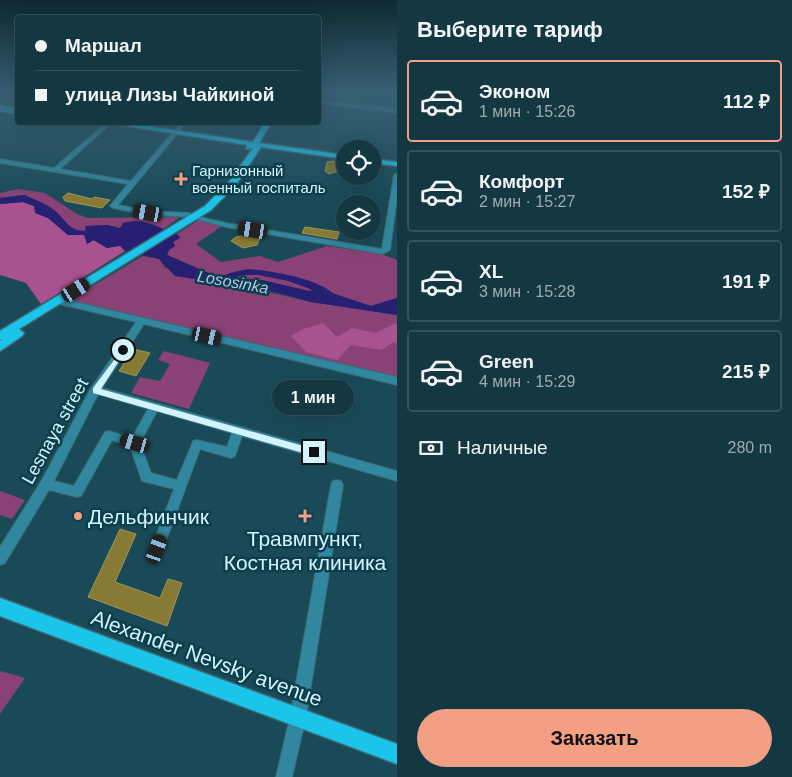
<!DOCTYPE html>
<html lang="ru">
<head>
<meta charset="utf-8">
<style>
	:root { --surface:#143841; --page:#21434c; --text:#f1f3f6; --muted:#9dacb1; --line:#33525a; --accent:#f39f84 }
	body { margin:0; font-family:Arial,sans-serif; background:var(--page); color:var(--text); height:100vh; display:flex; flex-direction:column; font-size:19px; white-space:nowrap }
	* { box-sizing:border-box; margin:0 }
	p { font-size:16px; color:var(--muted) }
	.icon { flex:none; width:28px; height:28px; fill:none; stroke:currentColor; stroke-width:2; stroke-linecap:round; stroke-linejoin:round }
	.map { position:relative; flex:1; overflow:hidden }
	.side { display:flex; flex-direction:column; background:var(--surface); width:395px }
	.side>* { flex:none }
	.banner { position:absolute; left:15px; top:15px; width:306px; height:110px; border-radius:5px; box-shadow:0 5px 20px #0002,0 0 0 1px var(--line); display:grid; align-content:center; height:110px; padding:0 20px; background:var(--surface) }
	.buttons { position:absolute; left:336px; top:140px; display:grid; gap:10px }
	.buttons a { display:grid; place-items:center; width:45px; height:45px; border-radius:50%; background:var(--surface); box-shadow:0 5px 20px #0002,0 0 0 1px var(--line); font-size:25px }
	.end { position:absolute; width:22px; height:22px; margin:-11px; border:6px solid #d3f4fe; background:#111; box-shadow:0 0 0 2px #111 }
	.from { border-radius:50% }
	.bubble { position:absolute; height:35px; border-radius:18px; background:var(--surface); box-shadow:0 5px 20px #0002,0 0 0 1px var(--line); font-size:16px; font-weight:700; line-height:35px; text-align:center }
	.car { position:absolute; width:15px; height:30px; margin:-15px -8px; border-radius:6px; box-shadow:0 0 4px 1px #0007; background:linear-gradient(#222 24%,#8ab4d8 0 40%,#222 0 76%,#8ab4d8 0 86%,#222 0) }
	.banner b { display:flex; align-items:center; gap:18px; height:48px; font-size:19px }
	.banner b+b { border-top:1px solid var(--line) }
	.banner i { width:12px; height:12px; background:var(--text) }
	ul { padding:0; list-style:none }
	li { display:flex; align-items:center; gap:15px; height:82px; margin:0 10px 8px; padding:0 10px; border:2px solid var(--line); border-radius:5px }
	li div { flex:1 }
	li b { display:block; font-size:19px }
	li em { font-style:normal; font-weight:700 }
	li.selected { border-color:var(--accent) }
	li>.icon { width:45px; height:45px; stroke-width:1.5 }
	h2 { padding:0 20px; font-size:22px; line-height:60px }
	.pay { display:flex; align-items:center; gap:12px; height:55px; padding:0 20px; font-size:19px }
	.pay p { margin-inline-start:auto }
	.button { display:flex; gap:10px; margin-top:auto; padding:10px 20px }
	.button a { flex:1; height:58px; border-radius:30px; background:var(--accent); color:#111; font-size:20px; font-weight:700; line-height:58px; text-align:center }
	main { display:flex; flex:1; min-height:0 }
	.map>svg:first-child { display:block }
</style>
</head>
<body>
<main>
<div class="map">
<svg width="397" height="777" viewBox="0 0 397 777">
	<rect width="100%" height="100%" fill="#1a4a57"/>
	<path fill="#894276" d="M18,189l27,4 32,21 11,4 92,-1 -17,12 -43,-1 -13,-3 -21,1 -1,5h-7l-10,-5 -14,-16 -30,-15 -24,3v-5z
		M202,218l20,8 -26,18 25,18 39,-6 18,6 49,-16 55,8 15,6v38l-26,8 -51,-17 -11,2 -47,-11 -49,-5 -46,-20 6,-12 6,-7 -2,-2z
		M143,256l16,3 6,9 146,34 86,13v62l-323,-74 -3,-4z
		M164,351l46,12 -21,46 -58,-16 9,-16 20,4 10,-17 -12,-4z
		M0,491l25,9 -13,19 -12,-4z
		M0,671l25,7 -25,36z"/>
	<path fill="#a85290" d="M23,202l11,4 2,7 12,5 20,17h16l23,13 13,-3 5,6 -84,53 -15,-21 -26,-8v-71z
		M323,323l14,14 15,-9 24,5 19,-10 2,1v20l-3,-2 -13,8 -30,-5 -14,15 -31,-8 -15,-16 12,-7z"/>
	<path fill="#261f72" d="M24,195c10,4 20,8 29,14 12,9 15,22 32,22l1,-5 21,-1 13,3 3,-5c22,-6 37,5 56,13l1,2 -7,4 2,4 -6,4 -2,5 46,20 49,5 47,11 10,-2 52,17 26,-8v17l-86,-13 -35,-10 -101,-16 -16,-17 -34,-8 -5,-5 -13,2 -13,-8 -7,4 -3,-9h-16l-20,-17 -13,-5 -1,-7 -11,-4 -23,2v-6z"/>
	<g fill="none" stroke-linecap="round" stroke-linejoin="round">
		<path fill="#261f72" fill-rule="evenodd" d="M248,269c24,2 71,9 88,27l-2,2h-6l-18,-9 -22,-8 -30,-6h-14l-26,7 -5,-3 17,-6z"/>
	</g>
	<path fill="#877a34" stroke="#a39650" d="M333,161l12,2v6l-16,5 -4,-3 2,-9z
		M68,193l24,6 2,-2 16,3 -8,8 -37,-7 -2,-4z
		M305,227l34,5 -2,7 -35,-6z
		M246,235l14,3 -3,7 -14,3 -12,-7 5,-4z
		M133,349l17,4 -14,23 -17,-5z
		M120,529l16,5 -21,48 45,16 8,-19 14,4 -15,43 -79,-29z"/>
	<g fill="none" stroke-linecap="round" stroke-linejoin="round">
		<defs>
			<path id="minor" d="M319,101l78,8v4l-78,-10z
				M182,122h5l-69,83 30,6 41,2 3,2 34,8 156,26 12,-74 3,-2v25l-7,52 -7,4 -157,-27 -34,-9 -1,-1 -43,-2 -35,-7 -3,-2 18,-22 -128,-21v-4l54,9 50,-43 3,2 -1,1 -46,41 71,12z
				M58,298l339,79v8l-253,-61 -42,64 295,83v10l-155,-45 -7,20 -4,2 -31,-9 -37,100 -1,4 -5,2 -5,-2 -1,-4 23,-60 -32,-8 -12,-35 -18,-6 -31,56 -4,1 -28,-7 -44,73 -5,2v-18l42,-67 48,-90 46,-68 -81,-19 -1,-2zM98,394l50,15 -16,29 -23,-7 -4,1 -31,54 -20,-5zM157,411l75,22 -5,14 -30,-7 -4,1 -1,3 -15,36 -26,-7 -11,-30z
				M337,480l4,1 2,4 -37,232 -14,60h-16l14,-60 41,-232 2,-4z"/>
			<path id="major" d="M100,122h20l133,20 12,-20h7l-13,21 86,12v4l-84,-12 -26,39 -24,24 -192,119 5,4 -2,3 -22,15v-10l3,-2 -3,1v-9l205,-125 24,-24 24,-34 -7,1 1,-4z
				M372,159l25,3v4l-25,-3z
				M0,598l397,146v20l-397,-148z"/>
		</defs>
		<use href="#minor" stroke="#3b6975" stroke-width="2"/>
		<use href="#major" stroke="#3b6975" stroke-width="3"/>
		<use href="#minor" fill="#30879e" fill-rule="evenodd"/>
		<use href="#major" fill="#1bc5ea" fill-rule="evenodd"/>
		<defs>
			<path id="rail" d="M0,110l18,-3"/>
		</defs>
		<use href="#rail" stroke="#a5cad4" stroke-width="2.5"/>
		<use href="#rail" stroke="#0c3f4c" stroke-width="1" stroke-dasharray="3" stroke-linecap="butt"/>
		<defs>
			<path id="major-bridge" d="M0,108l18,3"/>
		</defs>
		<use href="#major-bridge" stroke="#3b6975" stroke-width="8" stroke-linecap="butt"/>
		<use href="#major-bridge" stroke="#1bc5ea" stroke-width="7"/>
	</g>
	<linearGradient id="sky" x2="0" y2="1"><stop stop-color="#0e2930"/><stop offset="0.46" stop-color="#386074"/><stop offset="1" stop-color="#386074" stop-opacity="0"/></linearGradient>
	<rect width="397" height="200" fill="url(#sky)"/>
	<path fill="#d3f4fe" d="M123,348l3,2 -25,39 213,60 4,3 -1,3 -3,1 -221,-63v-5z"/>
	<g fill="#f39f84" stroke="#0c3f4c" stroke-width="2">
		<path d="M178.5 171.5h5v5h5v5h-5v5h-5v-5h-5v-5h5z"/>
		<circle cx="78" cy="516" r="5"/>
		<path d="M302.5 508.5h5v5h5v5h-5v5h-5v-5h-5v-5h5z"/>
	</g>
	<g text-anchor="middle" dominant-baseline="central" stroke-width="5" stroke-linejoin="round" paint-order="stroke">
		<g font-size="15" fill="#d3f4fe" stroke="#0c3f4c" text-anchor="start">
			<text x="192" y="170">Гарнизонный<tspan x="192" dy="17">военный госпиталь</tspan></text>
		</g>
		<g font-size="16" font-style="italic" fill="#bbc1f0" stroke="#0c3f4c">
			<text transform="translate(233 282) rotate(10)">Lososinka</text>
		</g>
		<g font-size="18" fill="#d3f4fe" stroke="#0c3f4c">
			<text transform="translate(55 431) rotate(-61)">Lesnaya street</text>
		</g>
		<g font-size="21" fill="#d3f4fe" stroke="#0c3f4c" text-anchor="start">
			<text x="88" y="516">Дельфинчик</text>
			<text x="305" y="538" text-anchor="middle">Травмпункт,<tspan x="305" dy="24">Костная клиника</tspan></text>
		</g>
		<g font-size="21" fill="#d3f4fe" stroke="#0c3f4c">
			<text transform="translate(207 658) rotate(20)">Alexander Nevsky avenue</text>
		</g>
	</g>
</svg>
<div class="buttons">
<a><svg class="icon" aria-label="locate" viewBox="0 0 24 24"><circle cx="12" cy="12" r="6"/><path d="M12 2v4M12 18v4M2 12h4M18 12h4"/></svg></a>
<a><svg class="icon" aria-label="layers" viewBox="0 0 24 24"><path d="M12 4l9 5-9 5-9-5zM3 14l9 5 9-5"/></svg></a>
</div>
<i class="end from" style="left:123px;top:350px"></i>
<i class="end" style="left:314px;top:452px"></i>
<div class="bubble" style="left:272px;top:380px;width:82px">1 мин</div>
<i class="car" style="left:148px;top:213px;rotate:280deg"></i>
<i class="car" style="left:253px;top:230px;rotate:279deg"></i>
<i class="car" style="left:76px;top:290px;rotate:58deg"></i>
<i class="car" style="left:207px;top:336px;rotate:103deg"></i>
<i class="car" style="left:135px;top:443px;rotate:286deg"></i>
<i class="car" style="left:157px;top:549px;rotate:20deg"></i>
<div class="banner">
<b><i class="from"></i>Маршал</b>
<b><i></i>улица Лизы Чайкиной</b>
</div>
</div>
<section class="side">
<h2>Выберите тариф</h2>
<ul>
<li class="selected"><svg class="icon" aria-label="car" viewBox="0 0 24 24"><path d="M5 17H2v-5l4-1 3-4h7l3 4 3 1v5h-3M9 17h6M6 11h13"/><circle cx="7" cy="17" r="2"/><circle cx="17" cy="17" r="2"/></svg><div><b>Эконом</b><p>1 мин · 15:26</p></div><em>112 ₽</em></li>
<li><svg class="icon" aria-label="car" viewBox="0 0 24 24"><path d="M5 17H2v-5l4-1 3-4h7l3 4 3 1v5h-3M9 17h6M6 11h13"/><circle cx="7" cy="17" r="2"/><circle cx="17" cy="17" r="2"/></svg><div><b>Комфорт</b><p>2 мин · 15:27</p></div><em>152 ₽</em></li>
<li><svg class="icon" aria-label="car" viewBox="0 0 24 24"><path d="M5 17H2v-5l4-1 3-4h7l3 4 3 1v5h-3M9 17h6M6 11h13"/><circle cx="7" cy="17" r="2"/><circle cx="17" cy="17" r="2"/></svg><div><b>XL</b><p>3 мин · 15:28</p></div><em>191 ₽</em></li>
<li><svg class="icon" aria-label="car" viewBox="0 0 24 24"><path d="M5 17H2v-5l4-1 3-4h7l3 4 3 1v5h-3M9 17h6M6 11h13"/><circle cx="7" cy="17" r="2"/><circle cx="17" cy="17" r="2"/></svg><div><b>Green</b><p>4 мин · 15:29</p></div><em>215 ₽</em></li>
</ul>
<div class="pay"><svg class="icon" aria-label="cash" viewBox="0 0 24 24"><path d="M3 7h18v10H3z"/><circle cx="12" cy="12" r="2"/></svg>Наличные<p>280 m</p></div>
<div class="button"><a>Заказать</a></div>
</section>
</main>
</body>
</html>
